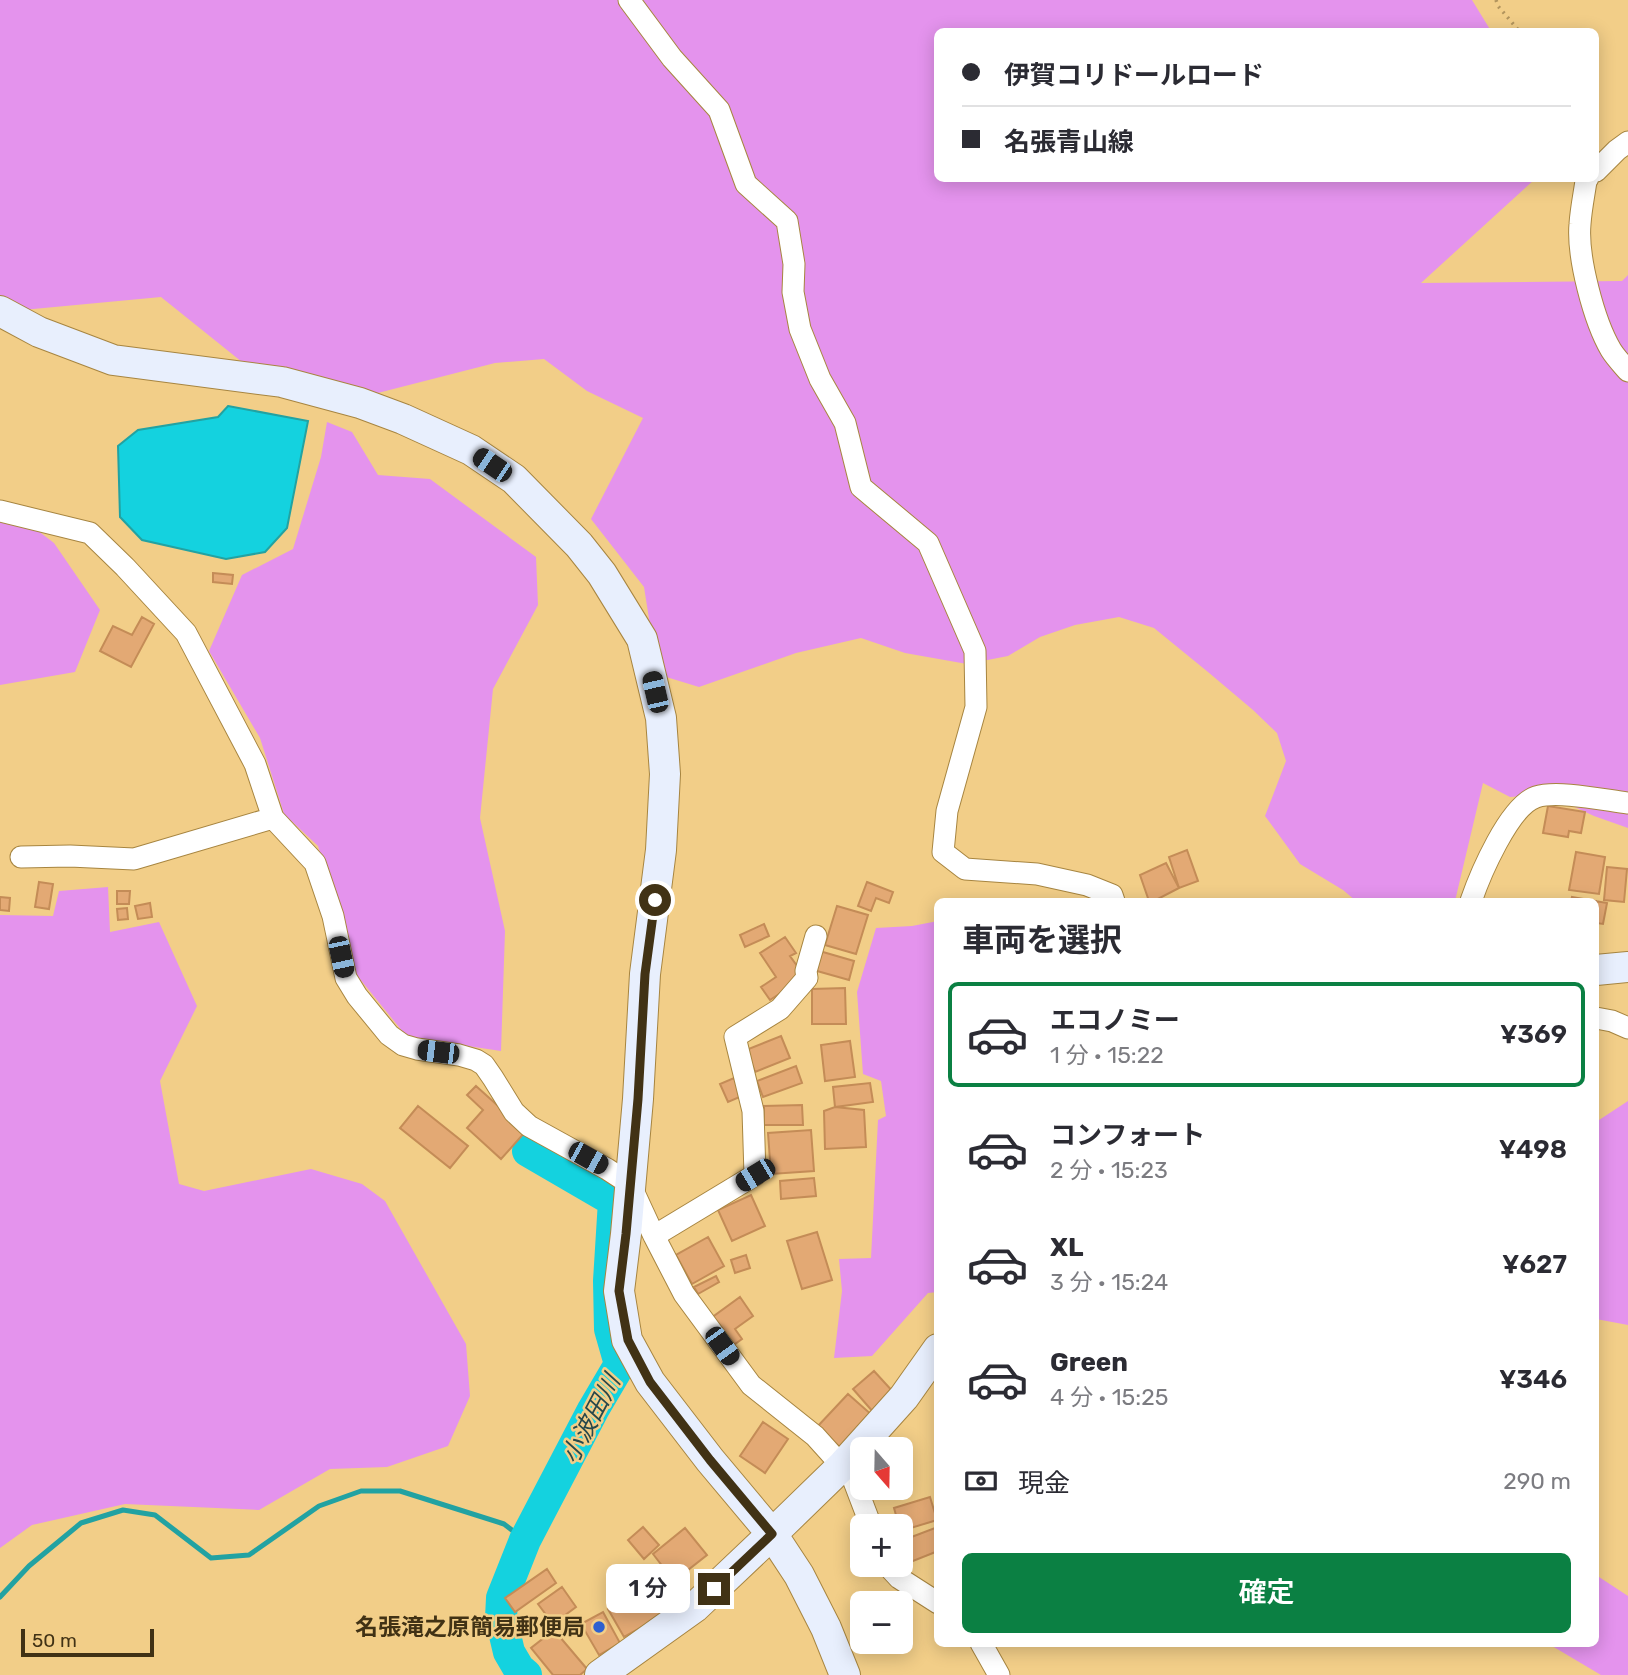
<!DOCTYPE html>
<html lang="ja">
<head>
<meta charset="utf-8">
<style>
	:root { --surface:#fff; --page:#f7f7f7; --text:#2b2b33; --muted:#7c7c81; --line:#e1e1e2; --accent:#0b8043 }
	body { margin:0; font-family:Rubik,"Noto Sans JP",sans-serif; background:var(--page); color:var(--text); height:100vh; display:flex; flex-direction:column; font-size:26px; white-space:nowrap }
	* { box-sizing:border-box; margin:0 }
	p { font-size:23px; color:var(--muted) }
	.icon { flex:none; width:38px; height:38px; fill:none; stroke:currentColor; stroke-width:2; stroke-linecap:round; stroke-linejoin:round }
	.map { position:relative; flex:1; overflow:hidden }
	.panel { position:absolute; left:934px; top:898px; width:665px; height:749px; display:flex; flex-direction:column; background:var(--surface); border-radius:10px; box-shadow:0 4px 18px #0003 }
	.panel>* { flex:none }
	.top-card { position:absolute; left:934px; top:28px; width:665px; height:154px; border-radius:10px; box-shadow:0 4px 18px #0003; display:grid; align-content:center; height:154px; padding:0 28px; background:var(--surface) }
	.needle { width:46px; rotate:160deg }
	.buttons { position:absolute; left:850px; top:1437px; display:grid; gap:14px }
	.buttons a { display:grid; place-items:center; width:63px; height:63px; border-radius:10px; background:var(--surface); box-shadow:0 4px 18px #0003; font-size:35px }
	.scale { position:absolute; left:21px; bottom:18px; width:133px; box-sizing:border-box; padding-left:7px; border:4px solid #413215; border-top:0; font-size:19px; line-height:24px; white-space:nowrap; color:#413215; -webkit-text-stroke:5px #f2ce88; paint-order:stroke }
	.end { position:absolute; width:32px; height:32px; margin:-16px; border:9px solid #413215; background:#fff; box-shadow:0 0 0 4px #fff }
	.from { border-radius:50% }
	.bubble { position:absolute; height:49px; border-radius:10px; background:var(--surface); box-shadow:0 4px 18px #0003; font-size:23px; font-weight:600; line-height:49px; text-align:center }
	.car { position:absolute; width:21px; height:42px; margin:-21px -10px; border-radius:9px; box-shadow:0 0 5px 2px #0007; background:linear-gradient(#222 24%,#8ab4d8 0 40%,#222 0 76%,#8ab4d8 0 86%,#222 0) }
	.top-card b { display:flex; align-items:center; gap:24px; height:66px; font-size:26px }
	.top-card b+b { border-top:2px solid var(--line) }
	.top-card i { width:18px; height:18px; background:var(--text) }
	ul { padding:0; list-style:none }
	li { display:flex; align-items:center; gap:21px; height:105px; margin:0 14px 10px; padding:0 14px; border:4px solid transparent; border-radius:10px }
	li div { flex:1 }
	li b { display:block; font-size:26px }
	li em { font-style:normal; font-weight:600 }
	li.on { border-color:var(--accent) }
	li>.icon { width:63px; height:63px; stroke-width:1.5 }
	h2 { padding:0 28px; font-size:32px; line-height:84px }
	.pay { display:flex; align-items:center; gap:18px; height:77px; padding:0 28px; font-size:26px }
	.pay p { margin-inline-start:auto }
	.cta { display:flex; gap:14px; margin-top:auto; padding:14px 28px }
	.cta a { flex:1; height:80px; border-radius:10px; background:var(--accent); color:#fff; font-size:28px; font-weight:600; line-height:80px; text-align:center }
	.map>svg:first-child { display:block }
</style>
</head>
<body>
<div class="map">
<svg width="1628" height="1675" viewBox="0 0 1628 1675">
	<rect width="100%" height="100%" fill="#f2ce88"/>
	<path fill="#e493ed" d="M0,0h1472l19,31 -553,1v146l597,1 -114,104 201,-2 6,-6v553l-34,-12 -47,-22 -37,3 -27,-14 -28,118h-99l-13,-11 -43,-26 -35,-48 21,-55 -9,-28 -24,-23 -45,-38 -54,-44 -35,-11 -44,8 -35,12 -32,19 -41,8 -62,-11 -44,-15 -65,15 -97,34 -36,-11 -13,-51 -6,-38 -53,-68 52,-101 -56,-27 -43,-32 -49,4 -129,33 -124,-34 -81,-65 -149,14 -12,-12z
		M327,422l25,10 26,43 52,4 106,78 2,48 -45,84 -13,129 25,113 -4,120 -94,-14 -52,-64 -37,-127 -34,-32 -24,-76 -51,-87 33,-76 51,-26 28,-92z
		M0,502l54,41 46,67 -25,62 -75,13z
		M108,887l2,45 49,-10 38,84 -37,75 19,103 25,7 107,-22 51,15 23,17 81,143 4,52 -22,50 -61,21 -57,2 -71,41 -134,-6 -93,21 -32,23v-633l53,1 6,-25z
		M938,921v371l-10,1 -56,63 -38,2 8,-67 -3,-32 32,-1 7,-138 8,-4 -5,-35 -18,-7 -6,-82 19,-64 36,-2z
		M1628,1101v224l-32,-6v-197z
		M1596,1575l32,21v79h-27l-54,-32h49z"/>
	<path fill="#14d2df" stroke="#22a2a2" stroke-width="2" d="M228,406l80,15 -21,107 -22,24 -39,7 -84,-19 -22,-23 -2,-71 20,-16 80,-13z"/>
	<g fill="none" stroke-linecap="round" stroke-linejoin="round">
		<path stroke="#22a2a2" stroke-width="5" d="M0,1597l29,-31 52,-43 42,-13 32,5 56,43 38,-3 70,-49 42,-15h39l104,33 21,16"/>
		<path stroke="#14d2df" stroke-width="32" d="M526,1675l-7,-6 -10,-17 -8,-34 1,-20 23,-58 68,-130 27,-46 -10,-35 -1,-48 5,-80 -86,-50"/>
	</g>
	<path fill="#e3a974" stroke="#c48c57" stroke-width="2" d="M213,573l20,2 -1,9 -19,-2z
		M142,617l12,7 -23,43 -31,-16 13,-25 19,9z
		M1548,806l37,6 -4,21 -12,-2 -1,6 -25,-4z
		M1187,850l11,31 -19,7 -10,-31z
		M1576,852l29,5 -6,37 -30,-4z
		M1166,863l13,25 -25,13h-5l-9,-26z
		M1607,867l20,2 -3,33 -20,-2z
		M39,882l14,2 -4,25 -14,-2z
		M867,882l26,10 -4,11 -13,-5 -5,13 -13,-5z
		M117,891h13l-1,13h-12z
		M0,897l10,1 -1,13 -9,-1z
		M1572,897l35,6 -4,21 -7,-1v-22h-25z
		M150,903l2,14 -14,2 -3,-13z
		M837,906l31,9 -12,39 -31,-9z
		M127,908l1,11 -10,1 -1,-11z
		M764,924l5,12 -24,11 -5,-12z
		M785,937l11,16 -6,3 15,21 -35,23 -9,-13 15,-10 -16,-24z
		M816,950l38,11 -5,19 -39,-11z
		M845,988l1,36h-34v-35z
		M781,1036l9,22 -35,14 -9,-22z
		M850,1041l5,36 -30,4 -4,-36z
		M796,1066l6,17 -39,14 -6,-16z
		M734,1078l8,18 -14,6 -8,-18z
		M870,1083l3,19 -38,5 -2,-20z
		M476,1086l50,45 -25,28 -34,-31 16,-18 -16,-15z
		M802,1105l1,20h-39v-19z
		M418,1106l50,40 -18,22 -50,-40z
		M835,1107l29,3 2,37 -41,2 -1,-38z
		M811,1130l3,41 -43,3 -3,-41z
		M814,1178l2,18 -35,3 -1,-18z
		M751,1195l14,31 -33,15 -14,-31z
		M817,1232l15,48 -30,9 -15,-48z
		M708,1237l16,29 -32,18 -16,-29z
		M746,1255l4,13 -15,5 -4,-13z
		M716,1276l3,6 -21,12 -4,-7z
		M740,1297l13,19 -18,13 7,10 -14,10 -21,-28z
		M874,1371l21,23 -21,19 -21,-24z
		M848,1394l25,22 -31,33 -25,-22z
		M763,1422l25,17 -23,34 -25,-17z
		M930,1497l7,23 -36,11v-5h-2l-5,-18z
		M643,1527l16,18 -15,14 -16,-19z
		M685,1528l22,27 -33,26 -21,-27z
		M935,1528l3,7v16l-40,16 -1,-3h4v-23z
		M547,1569l9,14 -41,29 -10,-14z
		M648,1586l16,29 -40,22 -16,-28z
		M562,1587l14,20 -23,17 -15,-20z
		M603,1612l17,31 -21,12 -18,-31z
		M554,1630l33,39 -7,6h-27l-22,-27z"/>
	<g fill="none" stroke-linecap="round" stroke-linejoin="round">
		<defs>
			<path id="street" d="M629,0l43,58 47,52 27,74 41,37 7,43 -1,28 7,37 20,50 25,44 16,64 67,56 47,108 1,56 -29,104 -4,41 22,17 72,5 50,11 25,10 2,6
				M1596,171l21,-21 11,-8
				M1588,178l-2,3c-2,14 -5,28 -6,43 -3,33 14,97 31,126 5,8 11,14 17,21
				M0,511l90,22 35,34 61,66 69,131 18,54 42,45 18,53 13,62 11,18 32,39 14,10 14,4 42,6 17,5 8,5 9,13 21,34 15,14 78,43 23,15 24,52 30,58 67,91 64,51 27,30 8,5 21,55
				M21,857l49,-1 64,3 139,-41
				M1471,901c9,-26 38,-95 65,-104 21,-7 68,3 92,6
				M1596,1018l16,3 16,7
				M654,1236l101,-61 -2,-64 -18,-74 45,-28 27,-31 -1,-7 10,-35
				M886,1564l13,14 39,25
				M981,1643l18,32"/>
			<path id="secondary" d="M0,311l39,21 74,28 169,22 78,21 43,16 68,31 43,29 65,66 23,29 40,65 19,79 4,56 -4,76 -16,124 -7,125 -12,135 -7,57 8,49 23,42 60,78 62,74 27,41 27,53 19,47
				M1596,970l32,-3
				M600,1675l95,-68 77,-73 70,-68 62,-69 34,-48"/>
		</defs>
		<use href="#street" stroke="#a78540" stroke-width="23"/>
		<use href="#secondary" stroke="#a78540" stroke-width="32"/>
		<path stroke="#b1945d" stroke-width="3.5" stroke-dasharray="2 5" stroke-linecap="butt" d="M1496,0l2,6 22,26"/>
		<use href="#street" stroke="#fff" stroke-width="21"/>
		<use href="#secondary" stroke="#e8effd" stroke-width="30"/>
	</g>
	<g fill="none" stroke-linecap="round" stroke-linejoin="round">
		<path stroke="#413215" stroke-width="9" d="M655,900l-10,74 -7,125 -12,135 -7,57 9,49 22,42 60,78 62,74 -58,55"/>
	</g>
	<circle fill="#2f61d0" stroke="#f2ce88" stroke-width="2.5" cx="599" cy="1627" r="7"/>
	<g text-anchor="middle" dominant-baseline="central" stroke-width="5" stroke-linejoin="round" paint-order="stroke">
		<g font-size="23" font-weight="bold" fill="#413215" stroke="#f2ce88" text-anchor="end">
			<text x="585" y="1627">名張滝之原簡易郵便局</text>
		</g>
		<g font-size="24" font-style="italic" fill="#27484b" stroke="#f2ce88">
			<text transform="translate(591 1419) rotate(-62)">小波田川</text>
		</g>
	</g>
</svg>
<div class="buttons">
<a><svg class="needle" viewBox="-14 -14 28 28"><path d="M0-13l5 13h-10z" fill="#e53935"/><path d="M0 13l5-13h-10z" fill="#7c7c81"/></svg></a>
<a>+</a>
<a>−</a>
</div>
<div class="scale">50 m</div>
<i class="end from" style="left:655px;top:900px"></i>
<i class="end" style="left:714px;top:1589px"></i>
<div class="bubble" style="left:606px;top:1564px;width:84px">1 分</div>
<i class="car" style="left:492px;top:465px;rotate:304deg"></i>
<i class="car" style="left:655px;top:692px;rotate:347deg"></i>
<i class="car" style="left:341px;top:957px;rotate:168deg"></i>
<i class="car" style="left:438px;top:1052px;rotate:277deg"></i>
<i class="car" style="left:588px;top:1158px;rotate:119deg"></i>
<i class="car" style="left:755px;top:1175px;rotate:239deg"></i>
<i class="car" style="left:722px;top:1346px;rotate:144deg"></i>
<div class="top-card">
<b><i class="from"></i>伊賀コリドールロード</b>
<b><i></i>名張青山線</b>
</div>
<section class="panel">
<h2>車両を選択</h2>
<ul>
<li class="on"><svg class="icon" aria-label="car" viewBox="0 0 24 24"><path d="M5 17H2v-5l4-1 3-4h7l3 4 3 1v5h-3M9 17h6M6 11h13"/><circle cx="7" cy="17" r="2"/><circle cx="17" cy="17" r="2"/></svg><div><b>エコノミー</b><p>1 分 · 15:22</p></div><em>¥369</em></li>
<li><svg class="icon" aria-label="car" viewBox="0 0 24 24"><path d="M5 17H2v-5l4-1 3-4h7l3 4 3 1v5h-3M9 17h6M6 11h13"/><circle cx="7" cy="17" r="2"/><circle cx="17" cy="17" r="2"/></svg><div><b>コンフォート</b><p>2 分 · 15:23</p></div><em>¥498</em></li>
<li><svg class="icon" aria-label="car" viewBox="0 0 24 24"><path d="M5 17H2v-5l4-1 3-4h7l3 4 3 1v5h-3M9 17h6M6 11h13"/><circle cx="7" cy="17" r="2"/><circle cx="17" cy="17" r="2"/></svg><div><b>XL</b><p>3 分 · 15:24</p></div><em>¥627</em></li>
<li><svg class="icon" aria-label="car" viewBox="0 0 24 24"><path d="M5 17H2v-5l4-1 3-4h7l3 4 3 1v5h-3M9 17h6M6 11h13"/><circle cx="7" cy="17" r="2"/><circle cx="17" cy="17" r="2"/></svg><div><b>Green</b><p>4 分 · 15:25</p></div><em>¥346</em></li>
</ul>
<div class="pay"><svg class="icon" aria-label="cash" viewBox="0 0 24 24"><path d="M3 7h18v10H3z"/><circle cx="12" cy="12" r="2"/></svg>現金<p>290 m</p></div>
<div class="cta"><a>確定</a></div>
</section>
</div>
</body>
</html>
